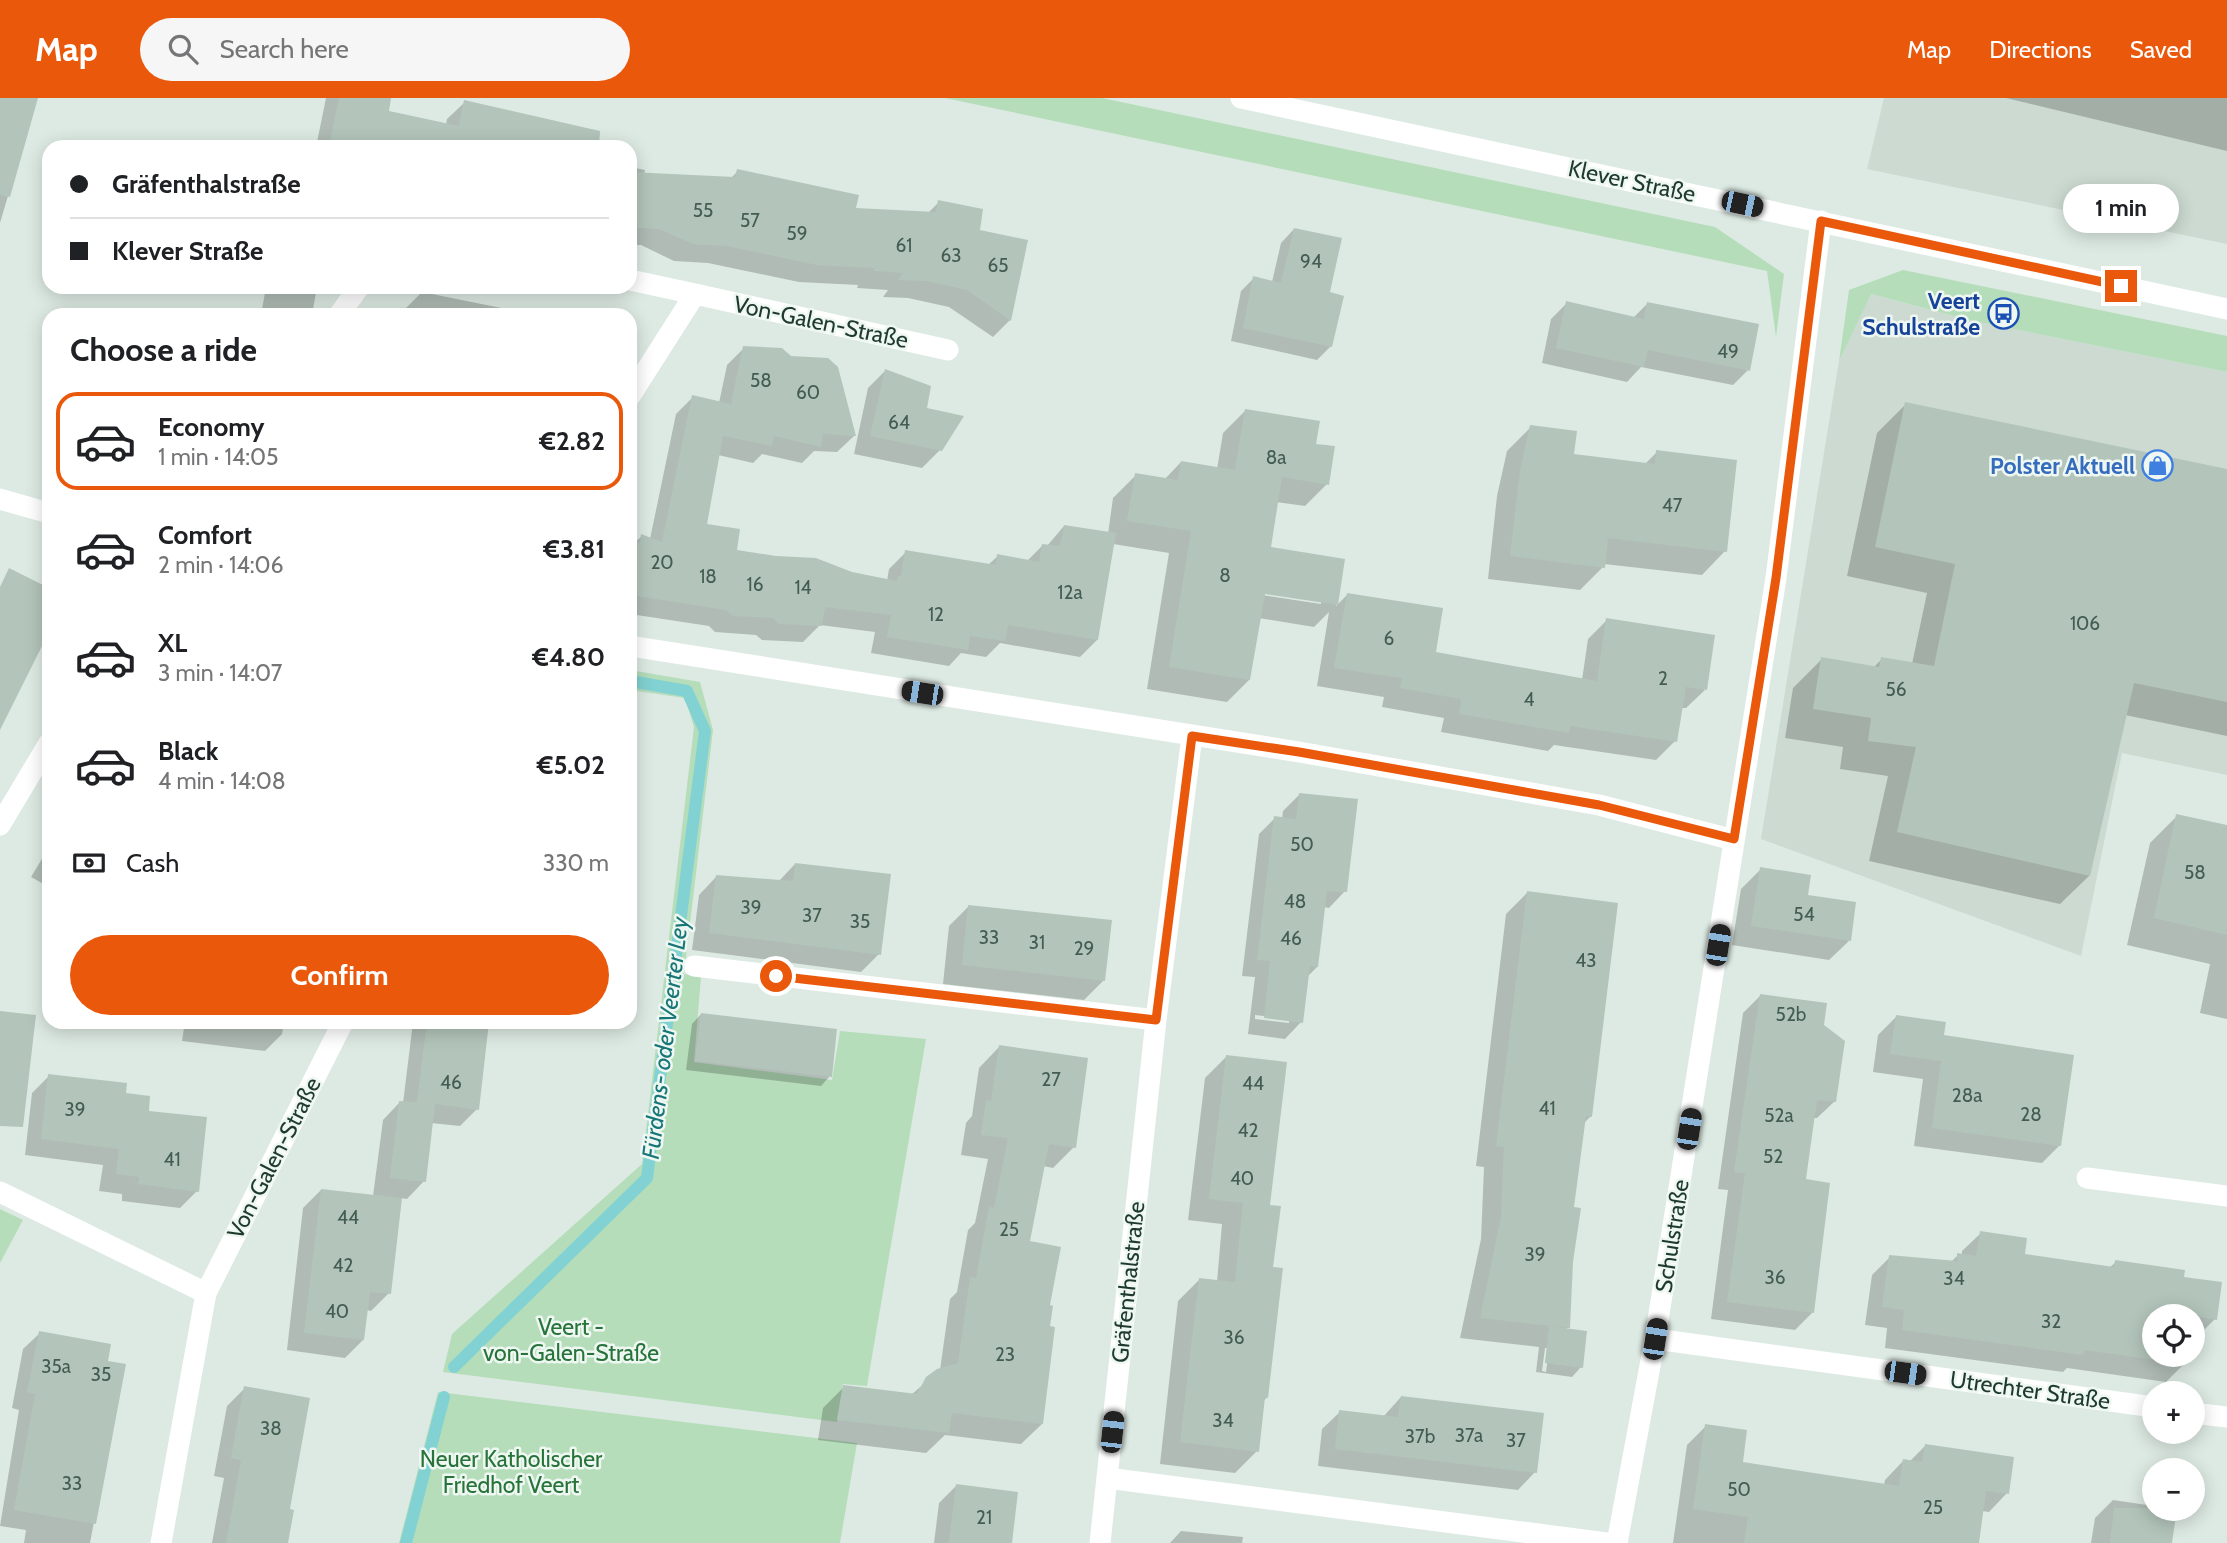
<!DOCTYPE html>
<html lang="en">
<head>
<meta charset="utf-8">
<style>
	:root { --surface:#fff; --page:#f6f6f6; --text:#202124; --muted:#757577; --line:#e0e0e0; --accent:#ea580c }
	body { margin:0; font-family:Cabin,sans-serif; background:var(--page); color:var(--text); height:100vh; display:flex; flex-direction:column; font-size:26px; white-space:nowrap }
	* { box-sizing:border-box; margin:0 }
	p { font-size:23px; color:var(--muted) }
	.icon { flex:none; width:38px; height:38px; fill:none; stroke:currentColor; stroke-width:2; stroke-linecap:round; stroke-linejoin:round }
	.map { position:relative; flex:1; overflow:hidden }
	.details { position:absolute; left:42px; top:210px; width:595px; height:721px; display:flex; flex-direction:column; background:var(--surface); border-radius:21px; box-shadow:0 4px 18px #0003 }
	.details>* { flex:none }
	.guide { position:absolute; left:42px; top:42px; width:595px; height:154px; border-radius:21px; box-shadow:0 4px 18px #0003; display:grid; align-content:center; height:154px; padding:0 28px; background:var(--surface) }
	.controls { position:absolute; left:2142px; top:1206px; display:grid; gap:14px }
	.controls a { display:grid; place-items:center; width:63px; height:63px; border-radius:50%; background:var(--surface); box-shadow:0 4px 18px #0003; font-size:35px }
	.end { position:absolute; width:32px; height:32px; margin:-16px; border:9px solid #ea580c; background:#fff; box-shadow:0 0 0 4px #fff }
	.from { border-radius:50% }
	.bubble { position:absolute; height:49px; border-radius:24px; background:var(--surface); box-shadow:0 4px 18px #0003; font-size:23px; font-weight:800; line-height:49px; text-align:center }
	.car { position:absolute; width:21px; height:42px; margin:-21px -10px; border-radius:9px; box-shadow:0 0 5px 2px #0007; background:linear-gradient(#222 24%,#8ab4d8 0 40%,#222 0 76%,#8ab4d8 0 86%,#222 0) }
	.guide b { display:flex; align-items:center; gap:24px; height:66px; font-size:26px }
	.guide b+b { border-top:2px solid var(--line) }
	.guide i { width:18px; height:18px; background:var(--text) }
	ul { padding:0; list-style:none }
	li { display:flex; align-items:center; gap:21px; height:98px; margin:0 14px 10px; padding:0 14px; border:4px solid transparent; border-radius:21px }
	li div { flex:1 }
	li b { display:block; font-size:26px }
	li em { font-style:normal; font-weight:800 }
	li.on { border-color:var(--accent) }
	li>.icon { width:63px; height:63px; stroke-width:1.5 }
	h2 { padding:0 28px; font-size:32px; line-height:84px }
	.pay { display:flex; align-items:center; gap:18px; height:77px; padding:0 28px; font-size:26px }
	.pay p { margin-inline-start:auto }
	.primary-button { display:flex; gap:14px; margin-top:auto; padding:14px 28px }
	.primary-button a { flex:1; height:80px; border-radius:42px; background:var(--accent); color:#fff; font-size:28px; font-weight:800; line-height:80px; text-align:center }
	header { display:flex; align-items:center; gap:42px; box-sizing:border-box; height:98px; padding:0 35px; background:var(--accent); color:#fff }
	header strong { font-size:33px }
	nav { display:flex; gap:38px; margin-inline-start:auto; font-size:24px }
	.search { width:490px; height:63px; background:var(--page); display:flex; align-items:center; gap:18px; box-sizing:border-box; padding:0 24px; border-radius:38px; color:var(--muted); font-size:26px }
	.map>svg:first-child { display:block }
</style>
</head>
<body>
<header>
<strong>Map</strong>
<div class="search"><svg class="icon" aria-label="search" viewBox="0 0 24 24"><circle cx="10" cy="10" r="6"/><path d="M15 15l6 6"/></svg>Search here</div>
<nav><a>Map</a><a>Directions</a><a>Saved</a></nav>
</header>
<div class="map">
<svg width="2227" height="1445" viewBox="0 0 2227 1445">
	<rect width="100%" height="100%" fill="#ddeae3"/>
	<path fill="#ccdad1" d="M1884,0h343v146l-360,-75z
		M1870,196l99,26 258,52v403l-105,-22 -41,203 -320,-117 78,-478z"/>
	<path fill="#b5ddba" d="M945,0h157l613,129 69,47 -8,63 -9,-66z
		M1903,172l324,66v36l-258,-52 -98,-26 -32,67 10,-71z
		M630,572l70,12 13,48 -29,244 17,3 -7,85 138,18 8,-49 86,8 -59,347 -24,-2 -6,38 -394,-50 9,-38 190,-170 52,-437 -9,-29 -55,-8z
		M0,1111l23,11 -23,43z
		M438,1294l419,51 -17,100h-441z"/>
	<path fill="#0003" fill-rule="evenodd" d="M0,0h37l-37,125z
		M326,0h64l-3,14 59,13 1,-6 18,-17 97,45h-246z
		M2006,0h221v53z
		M630,69l15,3 -1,4 86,5 8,-8 116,39 73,4 12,-12 39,29 32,89 -17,17 -44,-30 -41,-9 -25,-1 5,-7 -31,-2 1,-3 -59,-3 -91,-19 -34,-2 -33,-16h-11z
		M1294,131l33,65 4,52 -14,14 -86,-19 10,-50 13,-13 18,4 9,-39z
		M266,189h51l-5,28h-51z
		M422,194l104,21 -1,2h-121l1,-6z
		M1567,205l66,15 14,-14 101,66 -15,15 -92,-18 -14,15 -85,-19 9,-44z
		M744,250l110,88 -17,16 -23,-1 -12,12 -40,-9 -9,9 -35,-8 -13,71 30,25 152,30 2,-12 17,-17 82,13 10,-9 29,5 15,-15h5l17,-20 44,8 5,-36 23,-23 28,5 17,-18 36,7 6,-36 22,-22 69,34 13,39 -22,22 -29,-4 -7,46 74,12 -7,46 11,-11 87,58 148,27 6,-41 19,-19 98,70 -19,18h-5l-6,33 -19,19 -102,-15 -6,6 -107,-19 3,-14 -62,-11 2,-10 -67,-11 12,-74 -15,15 -55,-9 -10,62 -22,22 -80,-13 22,-136 -56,-9 -16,96 -17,17 -80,-14 -14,14 -25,-4 -12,13 -78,-13 4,-21 -55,-7 -17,17 -41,-2 -6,-5 -41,-3 -6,-6 -79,-12v-71h4l8,-7 8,3 26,-125 17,-17 26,6 8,-38zM1256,492l65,11v3l-65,-10z
		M885,273l39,38 16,41 -18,18 -68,-14 14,-66z
		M1906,306l321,67v265l-102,-21 -36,161 -29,28 -191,-43 19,-85 -48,-7 3,-22 -58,-9 8,-50 29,-29 51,9 9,-9 30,5 15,-71 -80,-17 30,-143z
		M1531,329l42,29 71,9 13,-13 68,99 -23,24 -98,-11 -1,3 -23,23 -92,-11 9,-83 10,-45z
		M1300,696l45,97 -16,17 -5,-1 -7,60 -10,10 -6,45 -16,17 -37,-5 7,-57 -13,-1 17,-142 16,-16 7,1 1,-8zM1255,917l34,4v4l-34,-4z
		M2177,718l50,11v192l-27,-6 10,-49 -83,-19 23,-102z
		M49,749v40l-18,-10z
		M795,766l84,90 -18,18 -169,-22 7,-55 18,-19 61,6z
		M1761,771l88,72 -20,19 -97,-15 9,-56z
		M1527,795l64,223 -8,8 -11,84 2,32 -6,87 -3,3 16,37 -9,10 -36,-5 3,-25 -79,-9 21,-99 3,-72 -8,-1 30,-252zM1545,1250h4l-3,24 -4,-1z
		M969,808l135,74 -20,20 -141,-16 6,-58z
		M1760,898l62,29 13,76 -18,17h-4l-9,63 8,132 -17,17 -84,-11 17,-129 -10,-1 25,-176z
		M701,916l129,62 -9,10 -135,-16 6,-46z
		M1896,919l164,128 -18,18 -128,-17 9,-67 -50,-7 5,-37z
		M185,924h99l-2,12 -17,17 -83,-10z
		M413,924h75l-11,87 -17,17 -29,-3 -7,58 -17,18 -7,-1 -11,95 -18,18 -5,-1 -3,30 -18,18 -58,-8 16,-142 18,-18 52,6 10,-76 17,-18 3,1z
		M999,949l75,100 -21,21 -10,-2 -15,77 20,64 -6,117 -21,20 -76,-9 -19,18 -108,-13 5,-32 21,-21 67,8 29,-25 10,-71 7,-7 11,-62 7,-7 13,-64 -27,-4 5,-32 6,-7 7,-48z
		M1226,959l42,149 3,62 -4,129 -4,5 -6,49 -22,22 -75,-9 18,-163 22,-22 17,3 5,-58 -34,-4 17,-142z
		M49,978l75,18 23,18 50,79 -17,17 -58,-7v-7l-23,-3 4,-26 -78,-10 7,-62z
		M1981,1135l42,22 86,13 7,-6 66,16 33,41 -18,18h-4v-21h-39v38l30,10 -18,18 -99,-14 -4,4 -178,-24 2,-20 -22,-3 7,-50 18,-18 61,5 7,-7h4v-4z
		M40,1235l66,29 18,3 -34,178h-66l2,-13 -26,-4 19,-116 -7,-2 11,-59z
		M245,1290l43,123 -2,32h-74l12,-65 -10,-2 13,-70z
		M1401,1299l134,75 -17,18 -200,-24 4,-37 18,-17 43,5z
		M1706,1328l35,37 143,22 1,-5 18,-19 6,1 16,-16 82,47 -18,19 -7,-1 -5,32h-304l14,-98z
		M956,1388l54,57h-76l5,-40z
		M2113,1402l41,6 16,37h-79l4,-25z
		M1181,1433l62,6 -1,6h-72z"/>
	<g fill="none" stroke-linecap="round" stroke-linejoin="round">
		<path stroke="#82d2d3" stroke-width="12" d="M454,1269l193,-189 58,-447 -18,-40 -57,-10
			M406,1445l38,-146"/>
	</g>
	<path fill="#b3c5bb" d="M0,0h38l-28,99 -10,-2z
		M339,0h52l-2,13 70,15 5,-26 136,31 -1,16h-270z
		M737,71l122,26 -3,13 80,4 2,-12 45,9 -3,21 48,10 -17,81 -44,-31 -40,-9 -29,-1 5,-7 -29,-2v-3l-57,-3 -90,-19 -34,-2 -34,-15 -29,-2v-55l105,5z
		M1294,130l48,10 -12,54 14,4 -12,51 -89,-19 10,-52 28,7z
		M1566,203l78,18 3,-17 112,22 -9,47 -102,-21 -4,17 -88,-19z
		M743,248l39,2 9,8 37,2 10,9 18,69 -33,-2 -2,13 -47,-11 -2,10 -49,-10 -16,88 33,5 -3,21 39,6 40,2 36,14 45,9 1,-5h3l4,-26 91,15 1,-11 42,8 3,-18 18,2 4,-21 52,8 -18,107 -90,-15 -3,16 -35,-5 -2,14 -81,-13 4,-22 -66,-8 -3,19 -43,-2 -6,-6 -40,-2 -7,-6 -96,-15v-54l10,2 1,-9 21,8 30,-147 39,9z
		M885,271l46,17 -4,22 37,8 -22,35 -72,-15z
		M1905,304l322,67v233l-93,-19 -44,193 -193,-44 19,-85 -48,-6 3,-23 -58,-9 8,-52 58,10 2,-10 53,9 21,-102 -80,-17z
		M1245,311l75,12 -4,23 19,2 -6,39 -47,-8 -11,70 74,12 -7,46 -73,-11 -15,86 -81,-13 22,-136 -64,-10 8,-48 43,7 3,-19 54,9z
		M1530,327l47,6 -3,23 81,10 1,-14 81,10 -10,92 -119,-14 -3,30 -95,-12 10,-85z
		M9,470l40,20v44l-49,98v-143z
		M1347,495l96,15 -7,44 161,29 9,-63 109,17 -8,55 -21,-3 -9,55 -107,-16 -1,7 -110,-19 2,-15 -61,-11 2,-10 -68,-10z
		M1299,695l59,6 -11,93 -20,-1 -9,76 -8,-1 -7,57 -39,-5 6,-57 -13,-1 17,-144 22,3z
		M2176,716l51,11v110l-73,-17z
		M795,765l96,11 -10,81 -172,-22 7,-58 77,6z
		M1760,769l51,8 -3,20 48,7 -5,39 -100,-15z
		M1527,793l91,12 -26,214 -6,-1 -12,91 7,1 -8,54 -3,66 -90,-10 21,-101 3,-70 -8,-1z
		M968,807l144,15 -7,61 -143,-16z
		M1760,896l67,9 -3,22 21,16 -9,61 -19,-2 -11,79 24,4 -16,130 -87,-11 18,-129 -11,-1z
		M0,913l36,4 -13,112 -23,-1z
		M701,915l136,16 -5,48 -137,-16z
		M1896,917l50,7 -2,13 130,20 -13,91 -129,-18 9,-67 -51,-7z
		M427,924h62l-10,88 -44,-6 -9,78 -36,-4 9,-77 18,1z
		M999,947l89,13 -12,90 -27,-4 -19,97 31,6 -11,58 3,1 -3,20 5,1 -12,97 -91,-11 -3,20 -112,-13 6,-35 74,9 9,-17 11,-8 21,-6 12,-86 6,1 13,-71 5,1 14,-70 -27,-3 5,-35 5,1z
		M1226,957l61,7 -17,143 11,1 -8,61 10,1 -15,130 -3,-1 -6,55 -79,-10 19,-164 36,4 8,-79 -34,-4z
		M48,976l79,9 -1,10 24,3 -1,15 58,6 -8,75 -61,-8 1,-7 -23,-3 3,-25 -78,-10z
		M321,1091l81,9 -11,96 -21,-2 -6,48 -60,-7z
		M1980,1133l47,7 -2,16 89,13 1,-7 70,10 -1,7 38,5 -5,38 -24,-4h-39v38h33l-1,10 -102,-14 -1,5 -181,-25 2,-20 -22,-3 7,-52 68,6v-8l19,3z
		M1549,1228l38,5 -4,37 -38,-5z
		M39,1233l72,13 -3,17 18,3 -30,160 -82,-14 21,-116 -8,-2z
		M244,1288l66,12 -20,111 4,1 -6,33h-62l15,-83 -10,-2z
		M1401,1298l143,17 -7,60 -202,-24 4,-39 59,7z
		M1705,1326l42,6 -4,32 156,24 4,-27 19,3 3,-18 89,13 -5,37 -23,-3 -7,52h-235l4,-26 -55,-8z
		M956,1386l62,8 -6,51h-63z
		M2114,1410h63l-5,35h-62z"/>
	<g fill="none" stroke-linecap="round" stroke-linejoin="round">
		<path stroke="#fff" stroke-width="21" d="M630,182l65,14 -65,102
			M695,196l253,56
			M339,217l20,-28
			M0,401l49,14
			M630,548l669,106 300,53 135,35
			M0,727l49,-82
			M694,868l462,54
			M2087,1080l140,18
			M0,1094l206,101
			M1655,1241l499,68
			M2193,1315l34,4
			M1107,1380l500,65
			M161,1445l45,-250 137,-271
			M1100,1445l56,-523 36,-284
			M1617,1445l38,-204 121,-761 45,-357"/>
		<path stroke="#fff" stroke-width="21" d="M1241,0l986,211"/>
	</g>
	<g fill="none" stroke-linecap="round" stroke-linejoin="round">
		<path stroke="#ea580c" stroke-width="9" d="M776,878l380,44 36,-284 107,16 300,53 135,34 42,-261 45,-357 300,65"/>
	</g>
	<defs>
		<symbol id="bus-ring" viewBox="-11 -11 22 22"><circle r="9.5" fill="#eef7f1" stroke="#1a4fb4" stroke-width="1.5"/><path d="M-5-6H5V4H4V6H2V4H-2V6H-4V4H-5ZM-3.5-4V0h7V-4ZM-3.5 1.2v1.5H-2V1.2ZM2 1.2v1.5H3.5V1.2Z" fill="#1a4fb4"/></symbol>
		<symbol id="shop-ring" viewBox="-11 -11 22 22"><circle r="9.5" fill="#eef7f1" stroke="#3f7fe0" stroke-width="1.5"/><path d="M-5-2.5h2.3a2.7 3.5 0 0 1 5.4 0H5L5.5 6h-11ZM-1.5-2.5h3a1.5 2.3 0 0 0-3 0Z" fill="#3f7fe0"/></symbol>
	</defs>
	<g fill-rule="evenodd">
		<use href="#bus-ring" x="1986" y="198" width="35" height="35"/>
		<use href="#shop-ring" x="2140" y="350" width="35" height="35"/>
	</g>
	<g text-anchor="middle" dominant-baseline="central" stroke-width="5" stroke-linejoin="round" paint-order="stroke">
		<g font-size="19" fill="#435d52">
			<text x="703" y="112">55</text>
			<text x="750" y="122">57</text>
			<text x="797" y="135">59</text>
			<text x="904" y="147">61</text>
			<text x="951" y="157">63</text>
			<text x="1311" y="163">94</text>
			<text x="998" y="167">65</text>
			<text x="1728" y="253">49</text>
			<text x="761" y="282">58</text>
			<text x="808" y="294">60</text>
			<text x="899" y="324">64</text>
			<text x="1276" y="359">8a</text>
			<text x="1672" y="407">47</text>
			<text x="662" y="464">20</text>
			<text x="1225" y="477">8</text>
			<text x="708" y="478">18</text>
			<text x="755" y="486">16</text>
			<text x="803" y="489">14</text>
			<text x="1070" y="494">12a</text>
			<text x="936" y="516">12</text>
			<text x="2085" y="525">106</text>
			<text x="1389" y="540">6</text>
			<text x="1663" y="580">2</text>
			<text x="1896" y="591">56</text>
			<text x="1529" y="601">4</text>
			<text x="1302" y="746">50</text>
			<text x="2195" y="774">58</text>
			<text x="1295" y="803">48</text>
			<text x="751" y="809">39</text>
			<text x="1804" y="816">54</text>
			<text x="812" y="817">37</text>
			<text x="860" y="823">35</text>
			<text x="989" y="839">33</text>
			<text x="1291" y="840">46</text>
			<text x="1037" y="844">31</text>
			<text x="1084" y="850">29</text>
			<text x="1586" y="862">43</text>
			<text x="1791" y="916">52b</text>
			<text x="1051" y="981">27</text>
			<text x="451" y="984">46</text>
			<text x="1253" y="985">44</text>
			<text x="1967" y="997">28a</text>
			<text x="1547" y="1010">41</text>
			<text x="75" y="1011">39</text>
			<text x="2031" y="1016">28</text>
			<text x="1779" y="1017">52a</text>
			<text x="1248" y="1032">42</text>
			<text x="1773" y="1058">52</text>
			<text x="172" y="1061">41</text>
			<text x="1242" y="1080">40</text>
			<text x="348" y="1119">44</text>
			<text x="1009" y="1131">25</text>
			<text x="1535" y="1156">39</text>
			<text x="343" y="1167">42</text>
			<text x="1775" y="1179">36</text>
			<text x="1954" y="1180">34</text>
			<text x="337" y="1213">40</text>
			<text x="2051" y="1223">32</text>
			<text x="1234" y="1239">36</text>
			<text x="1005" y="1256">23</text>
			<text x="56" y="1268">35a</text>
			<text x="101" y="1276">35</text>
			<text x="1223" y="1322">34</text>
			<text x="271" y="1330">38</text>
			<text x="1469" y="1337">37a</text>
			<text x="1420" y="1338">37b</text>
			<text x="1516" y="1342">37</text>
			<text x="72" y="1385">33</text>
			<text x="1739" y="1391">50</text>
			<text x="1933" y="1409">25</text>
			<text x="984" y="1419">21</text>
		</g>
		<g font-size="23" fill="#1e3a2f" stroke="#eef7f1">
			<text transform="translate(1632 83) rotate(12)">Klever Straße</text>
			<text transform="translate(821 224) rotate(12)">Von-Galen-Straße</text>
			<text transform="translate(274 1060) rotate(-63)">Von-Galen-Straße</text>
			<text transform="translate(1672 1138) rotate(-81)">Schulstraße</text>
			<text transform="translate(1128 1184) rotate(-84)">Gräfenthalstraße</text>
			<text transform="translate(2030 1292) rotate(8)">Utrechter Straße</text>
		</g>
		<g font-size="23" font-weight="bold" fill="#164399" stroke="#eef7f1" text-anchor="end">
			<text x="1980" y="203">Veert<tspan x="1980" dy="26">Schulstraße</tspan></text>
		</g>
		<g font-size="23" font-weight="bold" fill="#366cbe" stroke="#eef7f1" text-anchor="end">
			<text x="2135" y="368">Polster Aktuell</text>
		</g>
		<g font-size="23" fill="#277339" stroke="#eef7f1">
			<text x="571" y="1229">Veert -<tspan x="571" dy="26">von-Galen-Straße</tspan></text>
			<text x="511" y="1361">Neuer Katholischer<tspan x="511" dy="26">Friedhof Veert</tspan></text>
		</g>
		<g font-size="24" font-style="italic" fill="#177678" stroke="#eef7f1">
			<text transform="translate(665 940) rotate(-83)">Fürdens- oder Veerter Ley</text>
		</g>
	</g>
</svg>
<div class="controls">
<a><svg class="icon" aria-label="locate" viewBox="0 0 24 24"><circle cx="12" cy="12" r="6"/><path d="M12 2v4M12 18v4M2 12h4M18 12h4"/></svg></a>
<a>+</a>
<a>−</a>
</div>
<i class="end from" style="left:776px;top:878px"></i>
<i class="end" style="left:2121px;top:188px"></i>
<div class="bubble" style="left:2063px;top:86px;width:116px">1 min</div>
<i class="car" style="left:1742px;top:106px;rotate:102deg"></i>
<i class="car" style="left:922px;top:595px;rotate:279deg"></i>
<i class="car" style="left:1718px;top:847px;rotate:9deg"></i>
<i class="car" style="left:1689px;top:1031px;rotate:9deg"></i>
<i class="car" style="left:1655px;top:1241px;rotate:9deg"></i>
<i class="car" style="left:1905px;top:1275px;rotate:98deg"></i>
<i class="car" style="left:1112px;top:1334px;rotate:6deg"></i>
<div class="guide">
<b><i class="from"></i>Gräfenthalstraße</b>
<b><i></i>Klever Straße</b>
</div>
<section class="details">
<h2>Choose a ride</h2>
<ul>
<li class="on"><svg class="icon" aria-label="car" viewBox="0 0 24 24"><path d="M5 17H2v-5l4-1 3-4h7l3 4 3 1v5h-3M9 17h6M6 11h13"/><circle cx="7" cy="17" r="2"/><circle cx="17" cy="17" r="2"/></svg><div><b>Economy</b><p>1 min · 14:05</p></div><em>€2.82</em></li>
<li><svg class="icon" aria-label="car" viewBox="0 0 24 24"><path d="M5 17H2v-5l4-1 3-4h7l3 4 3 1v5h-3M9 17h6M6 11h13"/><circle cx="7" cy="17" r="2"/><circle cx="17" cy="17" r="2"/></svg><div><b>Comfort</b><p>2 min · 14:06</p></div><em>€3.81</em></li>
<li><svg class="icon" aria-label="car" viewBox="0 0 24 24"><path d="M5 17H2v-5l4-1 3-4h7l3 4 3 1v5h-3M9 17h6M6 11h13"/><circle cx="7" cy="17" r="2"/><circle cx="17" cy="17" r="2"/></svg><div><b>XL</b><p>3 min · 14:07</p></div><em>€4.80</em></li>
<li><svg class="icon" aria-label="car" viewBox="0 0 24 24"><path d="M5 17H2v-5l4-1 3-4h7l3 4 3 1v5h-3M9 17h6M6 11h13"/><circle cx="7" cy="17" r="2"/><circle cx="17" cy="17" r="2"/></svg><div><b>Black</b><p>4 min · 14:08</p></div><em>€5.02</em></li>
</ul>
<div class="pay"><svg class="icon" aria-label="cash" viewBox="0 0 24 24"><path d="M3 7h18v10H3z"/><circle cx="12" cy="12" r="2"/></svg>Cash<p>330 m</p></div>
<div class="primary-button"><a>Confirm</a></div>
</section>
</div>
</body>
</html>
